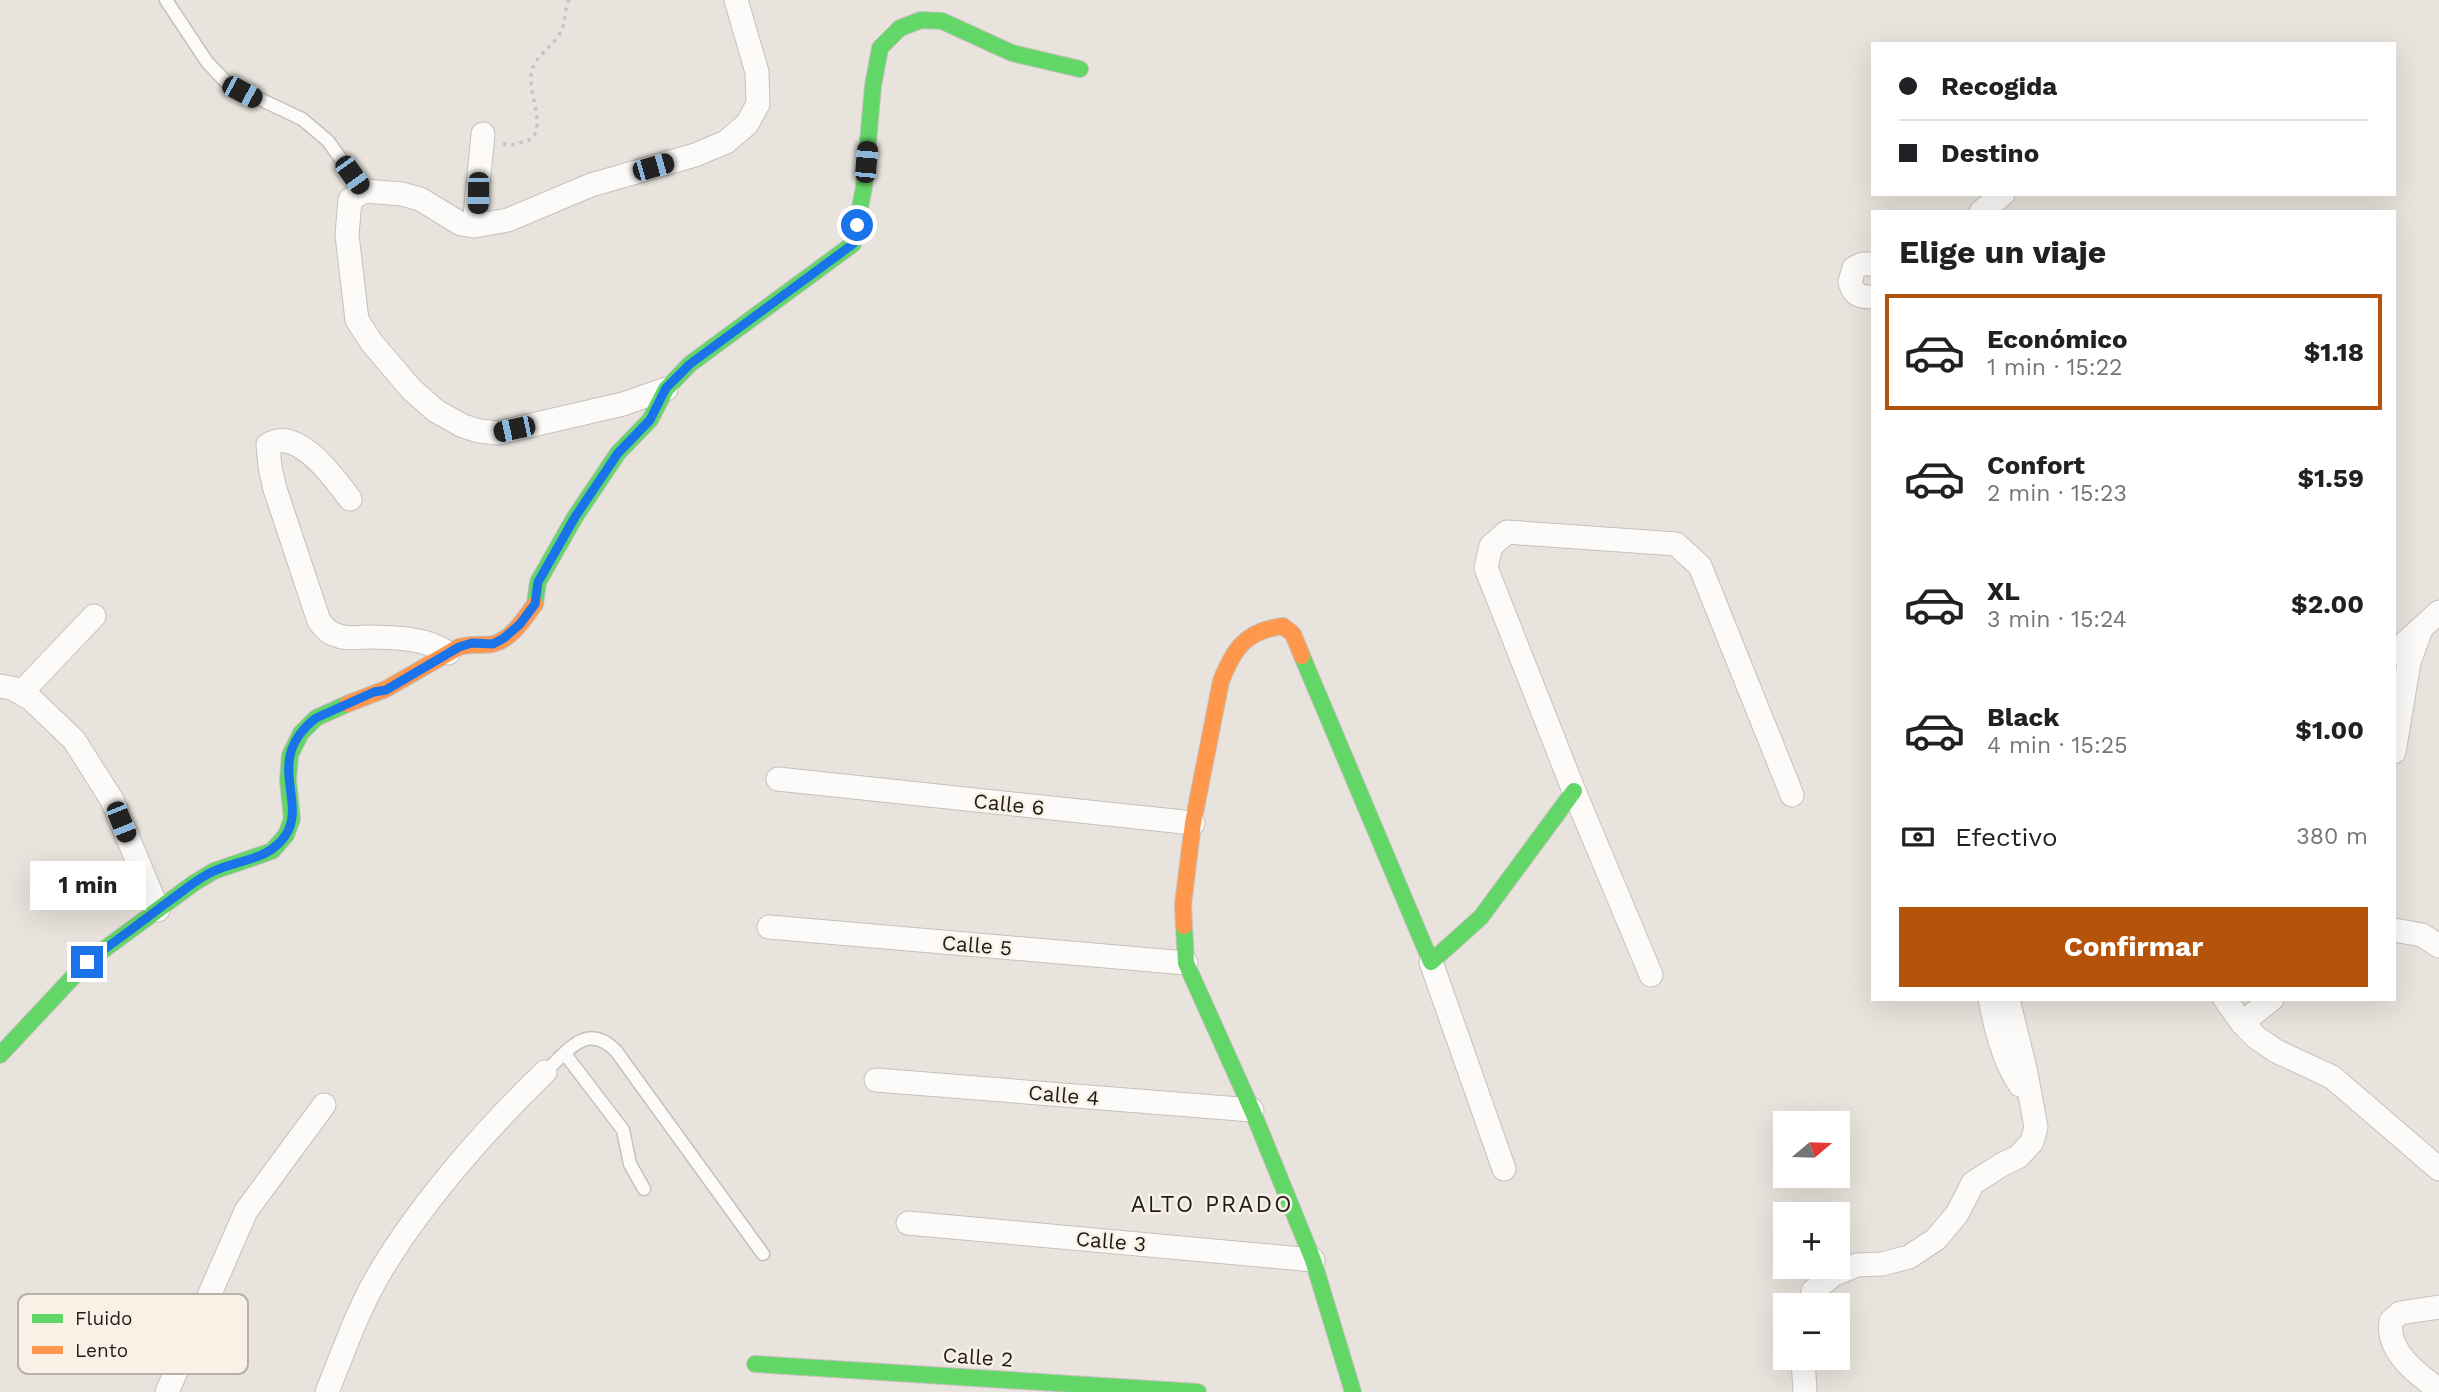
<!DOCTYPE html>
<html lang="es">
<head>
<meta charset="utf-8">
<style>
	:root { --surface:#fff; --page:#f6f6f6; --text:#202124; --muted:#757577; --line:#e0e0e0; --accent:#b45309 }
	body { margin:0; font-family:"Work Sans",sans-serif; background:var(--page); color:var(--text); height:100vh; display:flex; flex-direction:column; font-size:26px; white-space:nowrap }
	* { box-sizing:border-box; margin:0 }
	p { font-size:23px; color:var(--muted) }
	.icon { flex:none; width:38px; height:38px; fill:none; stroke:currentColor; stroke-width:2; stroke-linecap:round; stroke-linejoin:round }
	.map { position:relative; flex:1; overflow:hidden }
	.drawer { position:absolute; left:1871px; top:210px; width:525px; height:791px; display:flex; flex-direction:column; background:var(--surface); border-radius:0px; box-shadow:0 7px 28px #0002 }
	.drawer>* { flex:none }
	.banner { position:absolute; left:1871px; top:42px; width:525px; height:154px; border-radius:0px; box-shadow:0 7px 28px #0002; display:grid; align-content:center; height:154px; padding:0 28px; background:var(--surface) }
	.needle { width:46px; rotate:71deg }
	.buttons { position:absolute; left:1773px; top:1111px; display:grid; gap:14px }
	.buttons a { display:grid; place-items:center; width:77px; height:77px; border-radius:0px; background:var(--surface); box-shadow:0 7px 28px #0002; font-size:35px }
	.end { position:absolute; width:32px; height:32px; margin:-16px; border:9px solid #1a73e8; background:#fff; box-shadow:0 0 0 4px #fff }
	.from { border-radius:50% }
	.bubble { position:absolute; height:49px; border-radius:0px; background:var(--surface); box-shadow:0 7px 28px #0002; font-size:23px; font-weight:700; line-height:49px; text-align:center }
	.car { position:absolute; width:21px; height:42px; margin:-21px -10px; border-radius:9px; box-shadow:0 0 5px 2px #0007; background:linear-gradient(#222 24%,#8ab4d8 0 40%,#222 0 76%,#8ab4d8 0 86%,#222 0) }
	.banner b { display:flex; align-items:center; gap:24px; height:66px; font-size:26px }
	.banner b+b { border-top:2px solid var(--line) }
	.banner i { width:18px; height:18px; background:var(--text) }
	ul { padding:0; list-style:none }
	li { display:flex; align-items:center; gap:21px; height:116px; margin:0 14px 10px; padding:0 14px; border:4px solid transparent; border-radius:0px }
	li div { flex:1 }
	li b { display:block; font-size:26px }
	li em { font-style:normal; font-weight:700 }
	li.current { border-color:var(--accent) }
	li>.icon { width:63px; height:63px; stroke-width:1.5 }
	h2 { padding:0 28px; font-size:32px; line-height:84px }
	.pay { display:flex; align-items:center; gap:18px; height:77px; padding:0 28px; font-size:26px }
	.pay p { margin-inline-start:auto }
	.action { display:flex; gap:14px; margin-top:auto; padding:14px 28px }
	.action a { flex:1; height:80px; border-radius:0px; background:var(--accent); color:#fff; font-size:28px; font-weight:700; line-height:80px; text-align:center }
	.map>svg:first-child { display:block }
</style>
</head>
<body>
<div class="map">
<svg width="2439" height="1392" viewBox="0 0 2439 1392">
	<rect width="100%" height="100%" fill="#e8e3dc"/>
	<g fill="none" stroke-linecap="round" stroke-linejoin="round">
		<defs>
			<path id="lane" d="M166,0l41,62 21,22 74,35 26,22 36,50
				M565,1054l58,76 7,34 14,25
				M545,1072c23,-21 42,-51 71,-21l147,203"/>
			<path id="street" d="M1981,212l22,-18
				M474,226l9,-92
				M1872,264h-9l-9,4 -4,14c4,13 9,15 22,15
				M666,389l-43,15 -125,29 -19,-2 -16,-5 -27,-15 -24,-21 -40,-47 -15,-23 -10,-85 3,-35 14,-9 38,3 18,5 41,25 13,2 34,-6 83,-35 104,-30 31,-13 21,-18 11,-20 -1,-32 -21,-72
				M350,499c-15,-20 -53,-74 -82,-54l2,22 5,22 44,132c5,6 9,12 17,14 11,5 20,2 32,2 25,0 59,1 80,16
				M2394,653l45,-41
				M0,686l12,2 19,11 43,41 38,60 46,110
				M21,693l73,-77
				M2394,752l15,-90 12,-33
				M778,779l415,44
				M769,927l417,36
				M2394,930l28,5 17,11
				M1431,962l73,207
				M1651,975l-77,-184 -88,-223 5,-22 16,-14 169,12 24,22 92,229
				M1990,999c6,30 13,61 30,86
				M2225,999l17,24 15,15 19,13 56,26 107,92
				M2242,1023l30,-24
				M876,1080l376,30
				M908,1223l405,37
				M1810,1306l3,-15 20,-16 24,-10 25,-1 27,-7 27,-18 21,-25 16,-31 30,-19 15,-7 14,-15 4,-15 -10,-54 -18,-74
				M2439,1307l-39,6 -9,8c-5,30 26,53 48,69
				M1803,1358l2,34
				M167,1392l79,-181 78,-106
				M327,1392c16,-39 30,-81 52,-118 41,-70 107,-145 166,-202"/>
			<path id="fast" d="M535,604l3,-22 37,-65 43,-64 32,-33 16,-31 24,-25 163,-120 11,-57 9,-101 7,-38 20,-20 21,-8 21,1 70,32 68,16
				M1302,656l129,306 50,-45 93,-126
				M1184,926l2,37 66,147 61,150 40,132
				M0,1055l87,-93 107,-79 20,-12 58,-20 14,-16 6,-16 -4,-39 2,-25 11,-22 15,-15 31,-14
				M755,1364l443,28"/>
			<path id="slow" d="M347,704l39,-15 73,-42c14,-4 24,-1 34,-3 18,-4 32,-26 42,-40
				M1184,926l-1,-21 10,-82 28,-142c13,-33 25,-50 62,-55l10,8 9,22"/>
		</defs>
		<use href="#lane" stroke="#c5c1bc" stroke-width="15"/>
		<use href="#street" stroke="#c5c1bc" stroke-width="25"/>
		<use href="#fast" stroke="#c5c1bc" stroke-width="18"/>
		<use href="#slow" stroke="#c5c1bc" stroke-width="18"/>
		<path stroke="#c5c4c2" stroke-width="3.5" stroke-dasharray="3.5 5" stroke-linecap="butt" d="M503,143c7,4 12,1 20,-1 30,-6 2,-51 9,-72 5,-16 22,-24 29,-39 5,-9 3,-21 8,-31"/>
		<use href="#lane" stroke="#fcfbfa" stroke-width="12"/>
		<use href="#street" stroke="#fcfbfa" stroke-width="23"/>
		<use href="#fast" stroke="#63d668" stroke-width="16"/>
		<use href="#slow" stroke="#ff974d" stroke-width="16"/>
	</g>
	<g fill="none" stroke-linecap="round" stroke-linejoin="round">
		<path stroke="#1a73e8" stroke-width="9" d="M87,962c26,-19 52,-38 78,-58 16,-11 31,-25 49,-33 24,-11 55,-11 71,-35 24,-34 -23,-76 31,-118l58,-26 12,-2 73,-43 13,-4 21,1 11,-6 16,-14 15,-20 3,-22 37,-65 43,-64 32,-33 16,-32 24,-24 163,-120 4,-19"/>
	</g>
	<g text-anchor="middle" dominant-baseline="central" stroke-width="5" stroke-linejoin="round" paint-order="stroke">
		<g font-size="21" fill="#1f1c18" stroke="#f9f1e5">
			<text transform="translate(1009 804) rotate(6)">Calle 6</text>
			<text transform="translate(977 945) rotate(5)">Calle 5</text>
			<text transform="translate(1064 1095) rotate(5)">Calle 4</text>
			<text transform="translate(1111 1241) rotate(5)">Calle 3</text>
			<text transform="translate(978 1357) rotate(4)">Calle 2</text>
		</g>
		<g font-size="23" letter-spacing="2" fill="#1f1c18" stroke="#f9f1e5">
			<text x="1212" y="1204">ALTO PRADO</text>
		</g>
	</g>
	<rect x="18" y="1294" width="230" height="80" rx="10" fill="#f9f1e5" stroke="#b8b1a8" stroke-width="2"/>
	<rect x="32" y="1314" width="31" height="9" fill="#63d668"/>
	<rect x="32" y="1346" width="31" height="8" fill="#ff974d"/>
	<g font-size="19" fill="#1f1c18">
		<text x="75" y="1325">Fluido</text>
		<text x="75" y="1357">Lento</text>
	</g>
</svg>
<div class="buttons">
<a><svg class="needle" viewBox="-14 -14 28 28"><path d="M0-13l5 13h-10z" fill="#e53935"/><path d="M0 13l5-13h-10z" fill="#757577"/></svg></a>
<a>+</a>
<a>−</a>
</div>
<i class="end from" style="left:857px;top:225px"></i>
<i class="end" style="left:87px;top:962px"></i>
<div class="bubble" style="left:30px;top:861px;width:116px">1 min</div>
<i class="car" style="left:242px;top:92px;rotate:118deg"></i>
<i class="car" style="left:866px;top:162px;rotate:5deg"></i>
<i class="car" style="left:653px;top:167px;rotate:74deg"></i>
<i class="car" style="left:352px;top:175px;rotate:144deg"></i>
<i class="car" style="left:478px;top:193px;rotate:181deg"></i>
<i class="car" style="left:514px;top:429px;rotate:258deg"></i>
<i class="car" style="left:121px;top:822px;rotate:158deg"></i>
<div class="banner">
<b><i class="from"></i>Recogida</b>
<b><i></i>Destino</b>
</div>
<section class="drawer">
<h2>Elige un viaje</h2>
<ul>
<li class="current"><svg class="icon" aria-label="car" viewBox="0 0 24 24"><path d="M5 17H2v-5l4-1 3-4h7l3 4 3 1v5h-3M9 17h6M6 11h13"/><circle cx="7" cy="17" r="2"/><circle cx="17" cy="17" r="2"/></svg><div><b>Económico</b><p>1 min · 15:22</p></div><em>$1.18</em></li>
<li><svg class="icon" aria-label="car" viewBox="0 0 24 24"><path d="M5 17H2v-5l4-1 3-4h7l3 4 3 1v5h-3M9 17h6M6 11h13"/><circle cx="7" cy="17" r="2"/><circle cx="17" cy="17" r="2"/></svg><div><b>Confort</b><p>2 min · 15:23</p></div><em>$1.59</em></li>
<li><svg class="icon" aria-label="car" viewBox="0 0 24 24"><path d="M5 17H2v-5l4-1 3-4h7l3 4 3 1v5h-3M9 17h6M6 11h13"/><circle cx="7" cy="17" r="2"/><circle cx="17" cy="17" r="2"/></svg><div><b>XL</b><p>3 min · 15:24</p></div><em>$2.00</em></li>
<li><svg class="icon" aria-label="car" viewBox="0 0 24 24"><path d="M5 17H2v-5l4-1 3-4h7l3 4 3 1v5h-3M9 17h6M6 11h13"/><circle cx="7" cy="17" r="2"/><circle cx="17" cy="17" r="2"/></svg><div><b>Black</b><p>4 min · 15:25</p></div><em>$1.00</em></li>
</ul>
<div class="pay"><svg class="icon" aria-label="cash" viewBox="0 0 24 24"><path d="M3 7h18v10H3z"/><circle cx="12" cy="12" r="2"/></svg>Efectivo<p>380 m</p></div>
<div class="action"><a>Confirmar</a></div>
</section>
</div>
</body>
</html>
